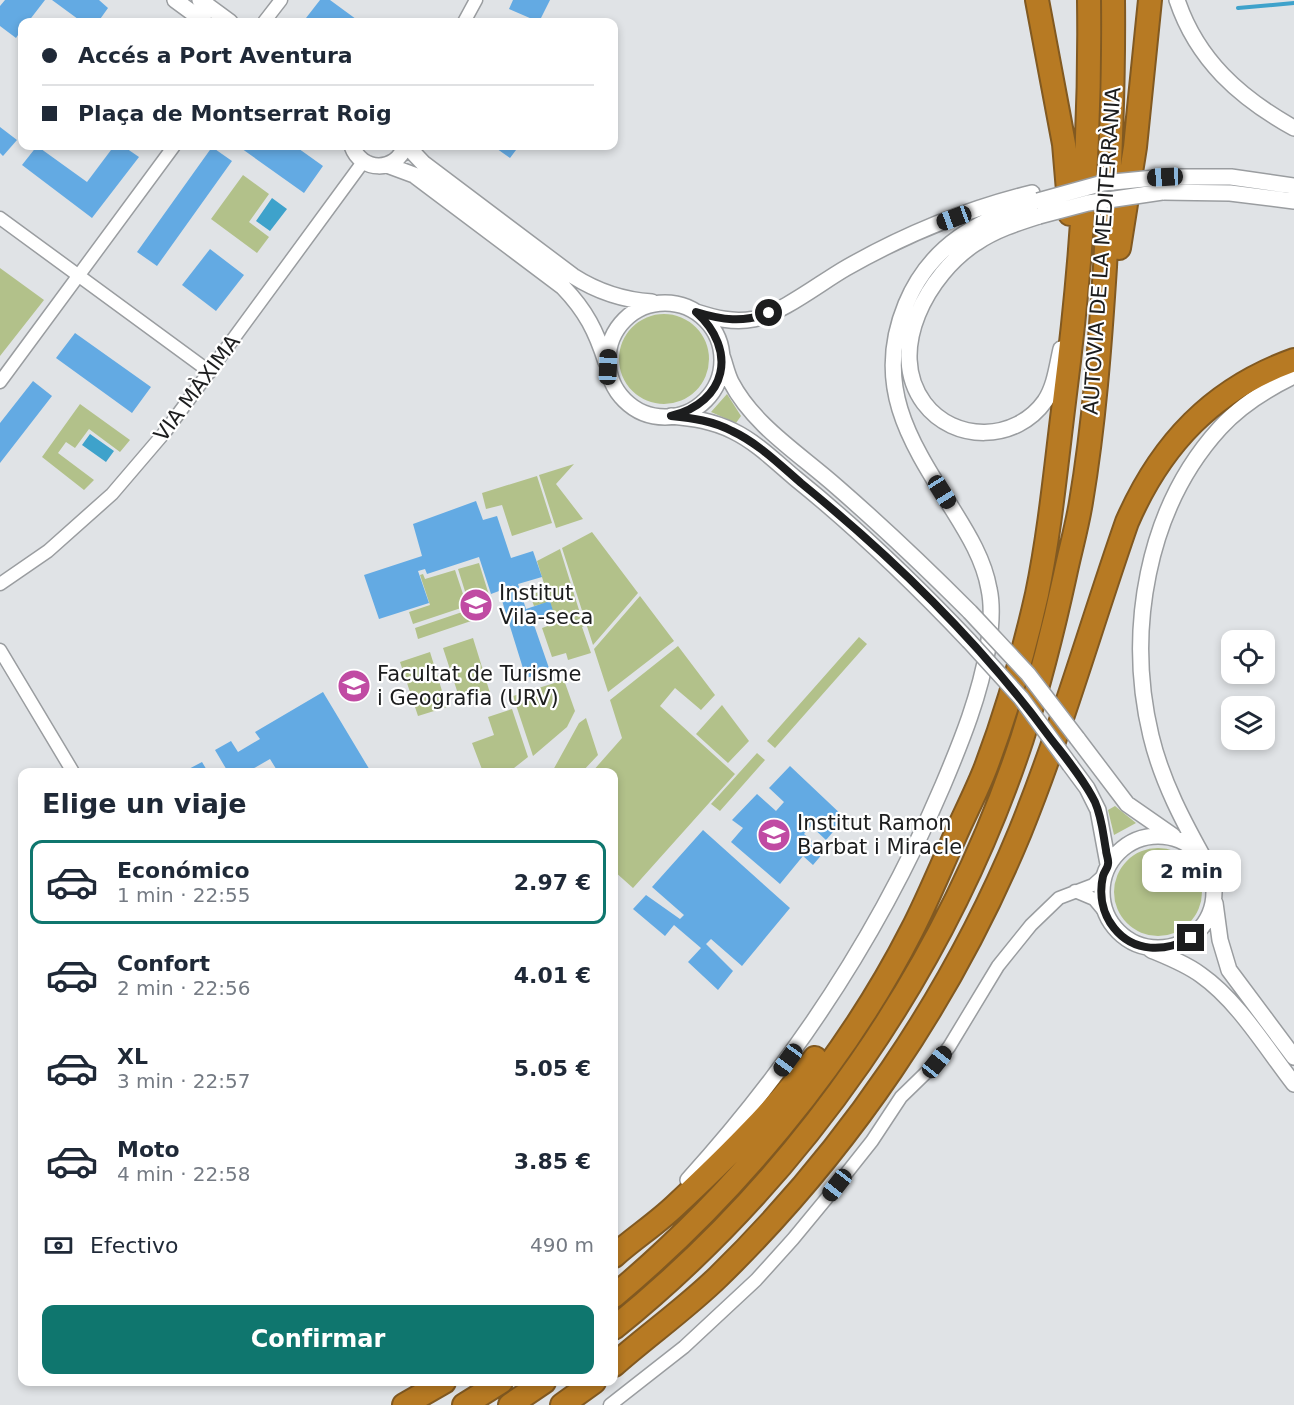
<!DOCTYPE html>
<html lang="es">
<head>
<meta charset="utf-8">
<style>
	:root { --surface:#fff; --page:#f6f6f7; --text:#1f2937; --muted:#747a83; --line:#e0e1e3; --accent:#0f766e }
	body { margin:0; font-family:"DejaVu Sans",sans-serif; background:var(--page); color:var(--text); height:100vh; display:flex; flex-direction:column; font-size:22px; white-space:nowrap }
	* { box-sizing:border-box; margin:0 }
	p { font-size:20px; color:var(--muted) }
	.icon { flex:none; width:33px; height:33px; fill:none; stroke:currentColor; stroke-width:2; stroke-linecap:round; stroke-linejoin:round }
	.map { position:relative; flex:1; overflow:hidden }
	.details { position:absolute; left:18px; top:768px; width:600px; height:618px; display:flex; flex-direction:column; background:var(--surface); border-radius:12px; box-shadow:0 3px 9px #0003 }
	.details>* { flex:none }
	.top-card { position:absolute; left:18px; top:18px; width:600px; height:132px; border-radius:12px; box-shadow:0 3px 9px #0003; display:grid; align-content:center; height:132px; padding:0 24px; background:var(--surface) }
	.buttons { position:absolute; left:1221px; top:630px; display:grid; gap:12px }
	.buttons a { display:grid; place-items:center; width:54px; height:54px; border-radius:12px; background:var(--surface); box-shadow:0 3px 9px #0003; font-size:30px }
	.end { position:absolute; width:27px; height:27px; margin:-14px; border:8px solid #1c1d1e; background:#fff; box-shadow:0 0 0 3px #fff }
	.from { border-radius:50% }
	.bubble { position:absolute; height:42px; border-radius:12px; background:var(--surface); box-shadow:0 3px 9px #0003; font-size:20px; font-weight:700; line-height:42px; text-align:center }
	.car { position:absolute; width:18px; height:36px; margin:-18px -9px; border-radius:8px; box-shadow:0 0 4px 2px #0007; background:linear-gradient(#222 24%,#8ab4d8 0 40%,#222 0 76%,#8ab4d8 0 86%,#222 0) }
	.top-card b { display:flex; align-items:center; gap:21px; height:57px; font-size:22px }
	.top-card b+b { border-top:2px solid var(--line) }
	.top-card i { width:15px; height:15px; background:var(--text) }
	ul { padding:0; list-style:none }
	li { display:flex; align-items:center; gap:18px; height:84px; margin:0 12px 9px; padding:0 12px; border:3px solid transparent; border-radius:12px }
	li div { flex:1 }
	li b { display:block; font-size:22px }
	li em { font-style:normal; font-weight:700 }
	li.active { border-color:var(--accent) }
	li>.icon { width:54px; height:54px; stroke-width:1.5 }
	h2 { padding:0 24px; font-size:27px; line-height:72px }
	.pay { display:flex; align-items:center; gap:15px; height:66px; padding:0 24px; font-size:22px }
	.pay p { margin-inline-start:auto }
	.action { display:flex; gap:12px; margin-top:auto; padding:12px 24px }
	.action a { flex:1; height:69px; border-radius:12px; background:var(--accent); color:#fff; font-size:24px; font-weight:700; line-height:69px; text-align:center }
	.map>svg:first-child { display:block }
</style>
</head>
<body>
<div class="map">
<svg width="1294" height="1405" viewBox="0 0 1294 1405">
	<rect width="100%" height="100%" fill="#e0e3e6"/>
	<path fill="#b2c18a" d="M243,175l26,19 -20,28 20,15 -12,16 -46,-34z
		M0,268l44,32 -44,56z
		M619 359a45 45 0 1 1 90 0a45 45 0 1 1-90 0Z
		M727,394l14,22 -5,7 -25,-11z
		M80,404l50,36 -10,12 -31,-23 -14,19 -9,-6 -8,11 36,27 -10,10 -42,-33z
		M574,464l-18,20 27,35 -27,9 -17,-53z
		M537,476l15,47 -40,13 -10,-31 -16,4 -4,-16z
		M592,532l46,61 -45,52 -31,-97z
		M560,549l24,77 -2,1 9,26 -23,7 -2,-7 -14,4 -10,-29 14,-5 -6,-21 -16,4 -4,-11 16,-5 -9,-29z
		M479,563l10,32 -21,6 -10,-32z
		M455,570l12,36 -54,18 -4,-12 21,-7 -10,-30 3,-1 2,5z
		M640,596l34,45 -66,51 -14,-43z
		M471,609l3,11 -56,19 -3,-11z
		M859,637l8,7 -92,104 -8,-7z
		M473,638l17,55 -29,10 -18,-55z
		M678,646l37,49 -14,15 -26,-22 -15,18 75,68 -102,114 -19,-17v-99h-22l30,-34 -12,-38z
		M430,652l17,55 -29,9 -18,-54z
		M564,680l11,31 -8,16 -34,29 -20,-60z
		M722,705l27,36 -21,22 -32,-29z
		M512,709l16,48 -19,15h-26l-11,-29 22,-8 -6,-18z
		M586,718l12,37 -16,17h-30l27,-49z
		M757,753l8,7 -45,51 -9,-7z
		M1115,806l21,17 -22,12 -6,-25z
		M1114 892a44 44 0 1 1 88 0a44 44 0 1 1-88 0Z"/>
	<path fill="#3ea2cb" d="M272,198l15,11 -17,22 -14,-10z
		M90,434l24,17 -8,11 -24,-17z"/>
	<g fill="none" stroke-linecap="round" stroke-linejoin="round">
		<path stroke="#3ea2cb" stroke-width="4" d="M1238,8l56,-5"/>
	</g>
	<path fill="#63aae3" d="M5,0h40l-17,22h-6v7l-6,9 -16,-12v-20z
		M52,0h47l9,8 -10,14h-16z
		M320,0h10l30,22h-48l-6,-4z
		M513,0h37l-11,22 -30,-13z
		M0,127l17,13 -14,16 -3,-3z
		M37,146l50,36 27,-36h9l16,11 -47,61 -70,-53z
		M238,146h57l28,20 -19,27z
		M493,146h26l-9,12z
		M212,147l20,14 -75,105 -20,-14z
		M210,249l34,26 -28,36 -34,-26z
		M75,333l76,54 -19,26 -76,-55z
		M33,381l19,15 -52,67v-40z
		M476,501l7,19 14,-4 14,42 22,-7 9,26 -24,7 8,25 24,-8 4,13 -21,8 17,49 -24,7 -27,-87 -8,3 -12,-37 -52,17 -2,-5 -7,2 11,32 -50,16 -15,-44 58,-19 -9,-32z
		M323,692l48,80h-93l-8,-13 -21,12 1,1h-22l-13,-22 16,-9 7,11 22,-13 -5,-7z
		M202,762l6,10h-25z
		M790,766l55,52 -19,22 -15,-14 -7,8 20,18 -11,13 -10,-9 -23,28 -49,-42 12,-14 -11,-8 25,-26 19,17 8,-9 -15,-14z
		M703,830l87,78 -48,58 -31,-27 -5,5 27,27 -15,19 -30,-28 13,-14 -27,-23 -9,11 -32,-27 13,-14 34,24 4,-4 -32,-28z"/>
	<g fill="none" stroke-linecap="round" stroke-linejoin="round">
		<defs>
			<path id="minor" d="M264,22l17,-22
				M464,22l12,-22
				M0,218l210,154
				M0,382l174,-236
				M0,584l48,-33 64,-57 53,-62 198,-270
				M0,650l73,122
				M1075,891l19,8 10,12
				M610,1405l74,-58 72,-67 37,-41 33,-40 46,-58 29,-44 36,-35 12,-15 49,-81 33,-41 28,-27 34,-13 10,-9"/>
			<path id="tertiary" d="M175,0l30,22
				M200,0l30,22
				M1177,0c20,60 63,98 117,128
				M352,146c9,26 44,27 53,0
				M407,146l16,17 150,113c25,16 49,24 79,26
				M387,165l27,10 149,112c23,24 33,44 43,75
				M1165,177h66l63,9
				M1162,192l68,1 64,8
				M1039,216c-22,7 -44,14 -63,27 -47,30 -91,107 -52,160 30,40 92,39 121,-2 10,-15 12,-35 16,-52
				M608 360a57 57 0 1 1 114 0a57 57 0 1 1-114 0Z
				M696,312c19,6 37,11 58,7 28,-6 66,-36 92,-51 58,-33 121,-59 186,-75
				M722,356c3,8 5,18 9,26 23,44 69,72 106,105 46,40 90,82 133,125
				M671,416c22,2 42,5 62,15 23,11 43,31 62,47 62,50 119,105 174,163
				M1077,738l50,66 46,32
				M1070,765l17,23 11,22 10,54
				M1102 892a56 56 0 1 1 112 0a56 56 0 1 1-112 0Z
				M1207,864c-23,-41 -45,-82 -56,-128 -25,-104 -5,-227 69,-308 20,-22 47,-39 74,-52
				M1215,903l5,37 9,30 65,87
				M1151,950c17,7 35,14 50,25 37,26 65,73 93,109
				M688,1180c108,-119 192,-247 255,-395 19,-45 37,-90 45,-138 3,-19 5,-40 1,-58 -5,-29 -21,-55 -36,-79 -42,-67 -81,-124 -47,-206 25,-60 73,-84 132,-103"/>
			<path id="motorway" d="M1037,0l27,144 6,70
				M1119,248l16,-101 15,-147
				M614,1256c19,-17 42,-32 61,-50 49,-46 98,-94 140,-148
				M614,1296c116,-97 229,-230 298,-366 14,-27 26,-56 39,-85 11,-26 25,-52 35,-78 21,-56 38,-115 51,-173 13,-63 19,-128 27,-192 17,-133 27,-268 25,-402
				M614,1328c187,-151 332,-359 408,-589 17,-54 31,-109 43,-164 5,-24 12,-48 16,-73 13,-77 19,-157 24,-235 5,-89 9,-178 8,-267
				M614,1365c34,-30 71,-56 104,-88 129,-126 233,-278 302,-445 41,-101 71,-207 107,-310 34,-78 86,-133 167,-162
				M404,1405l40,-23
				M464,1405l37,-23
				M510,1405l34,-23
				M562,1405l32,-23"/>
		</defs>
		<use href="#minor" stroke="#9a9da0" stroke-width="15"/>
		<use href="#tertiary" stroke="#9a9da0" stroke-width="18"/>
		<use href="#motorway" stroke="#815921" stroke-width="26"/>
		<use href="#minor" stroke="#fff" stroke-width="12"/>
		<use href="#tertiary" stroke="#fff" stroke-width="15"/>
		<use href="#motorway" stroke="#b77a23" stroke-width="22"/>
		<defs>
			<path id="tertiary-bridge" d="M1038,201l65,-18 62,-6
				M1039,216l49,-13 74,-11
				M970,612l58,62 49,64
				M969,641l52,57 49,67"/>
		</defs>
		<use href="#tertiary-bridge" stroke="#9a9da0" stroke-width="18" stroke-linecap="butt"/>
		<use href="#tertiary-bridge" stroke="#fff" stroke-width="15"/>
	</g>
	<g fill="none" stroke-linecap="round" stroke-linejoin="round">
		<path stroke="#1c1d1e" stroke-width="8" d="M769,313c-26,10 -47,7 -73,-1 42,38 31,90 -25,104 22,2 42,5 61,15 26,12 48,34 69,52 91,74 177,157 247,252 16,21 35,43 47,67 7,16 8,32 11,48 0,4 3,10 2,14 0,4 -4,8 -5,12 -4,18 -1,37 11,52 20,25 51,24 77,10"/>
	</g>
	<defs>
		<symbol id="school-disc" viewBox="-11 -11 22 22"><circle r="9.5" fill="#c04ba3" stroke="#fff"/><path d="M0-5L7-2L0 1L-7-2ZM-4 1L0 2.5L4 1V4Q0 6-4 4Z" fill="#fff"/></symbol>
		<symbol id="university-disc" viewBox="-11 -11 22 22"><circle r="9.5" fill="#c04ba3" stroke="#fff"/><path d="M0-5L7-2L0 1L-7-2ZM-4 1L0 2.5L4 1V4Q0 6-4 4Z" fill="#fff"/></symbol>
	</defs>
	<g fill-rule="evenodd">
		<use href="#school-disc" x="457" y="586" width="38" height="38"/>
		<use href="#university-disc" x="335" y="667" width="38" height="38"/>
		<use href="#school-disc" x="755" y="816" width="38" height="38"/>
	</g>
	<g text-anchor="middle" dominant-baseline="central" stroke-width="4.5" stroke-linejoin="round" paint-order="stroke">
		<g font-size="21" fill="#1c1d1e" stroke="#fff">
			<text transform="translate(1102 251) rotate(-86)">AUTOVIA DE LA MEDITERRÀNIA</text>
			<text transform="translate(197 388) rotate(-53)">VIA MÀXIMA</text>
		</g>
		<g font-size="21" fill="#1c1d1e" stroke="#fff" text-anchor="start">
			<text x="499" y="593">Institut<tspan x="499" dy="24">Vila-seca</tspan></text>
			<text x="377" y="674">Facultat de Turisme<tspan x="377" dy="24">i Geografia (URV)</tspan></text>
			<text x="797" y="823">Institut Ramon<tspan x="797" dy="24">Barbat i Miracle</tspan></text>
		</g>
	</g>
</svg>
<div class="buttons">
<a><svg class="icon" aria-label="locate" viewBox="0 0 24 24"><circle cx="12" cy="12" r="6"/><path d="M12 2v4M12 18v4M2 12h4M18 12h4"/></svg></a>
<a><svg class="icon" aria-label="layers" viewBox="0 0 24 24"><path d="M12 4l9 5-9 5-9-5zM3 14l9 5 9-5"/></svg></a>
</div>
<i class="end from" style="left:769px;top:313px"></i>
<i class="end" style="left:1191px;top:938px"></i>
<div class="bubble" style="left:1142px;top:850px;width:99px">2 min</div>
<i class="car" style="left:1165px;top:177px;rotate:267deg"></i>
<i class="car" style="left:954px;top:218px;rotate:250deg"></i>
<i class="car" style="left:608px;top:367px;rotate:2deg"></i>
<i class="car" style="left:942px;top:492px;rotate:148deg"></i>
<i class="car" style="left:788px;top:1060px;rotate:216deg"></i>
<i class="car" style="left:937px;top:1062px;rotate:39deg"></i>
<i class="car" style="left:837px;top:1185px;rotate:218deg"></i>
<div class="top-card">
<b><i class="from"></i>Accés a Port Aventura</b>
<b><i></i>Plaça de Montserrat Roig</b>
</div>
<section class="details">
<h2>Elige un viaje</h2>
<ul>
<li class="active"><svg class="icon" aria-label="car" viewBox="0 0 24 24"><path d="M5 17H2v-5l4-1 3-4h7l3 4 3 1v5h-3M9 17h6M6 11h13"/><circle cx="7" cy="17" r="2"/><circle cx="17" cy="17" r="2"/></svg><div><b>Económico</b><p>1 min · 22:55</p></div><em>2.97 €</em></li>
<li><svg class="icon" aria-label="car" viewBox="0 0 24 24"><path d="M5 17H2v-5l4-1 3-4h7l3 4 3 1v5h-3M9 17h6M6 11h13"/><circle cx="7" cy="17" r="2"/><circle cx="17" cy="17" r="2"/></svg><div><b>Confort</b><p>2 min · 22:56</p></div><em>4.01 €</em></li>
<li><svg class="icon" aria-label="car" viewBox="0 0 24 24"><path d="M5 17H2v-5l4-1 3-4h7l3 4 3 1v5h-3M9 17h6M6 11h13"/><circle cx="7" cy="17" r="2"/><circle cx="17" cy="17" r="2"/></svg><div><b>XL</b><p>3 min · 22:57</p></div><em>5.05 €</em></li>
<li><svg class="icon" aria-label="car" viewBox="0 0 24 24"><path d="M5 17H2v-5l4-1 3-4h7l3 4 3 1v5h-3M9 17h6M6 11h13"/><circle cx="7" cy="17" r="2"/><circle cx="17" cy="17" r="2"/></svg><div><b>Moto</b><p>4 min · 22:58</p></div><em>3.85 €</em></li>
</ul>
<div class="pay"><svg class="icon" aria-label="cash" viewBox="0 0 24 24"><path d="M3 7h18v10H3z"/><circle cx="12" cy="12" r="2"/></svg>Efectivo<p>490 m</p></div>
<div class="action"><a>Confirmar</a></div>
</section>
</div>
</body>
</html>
